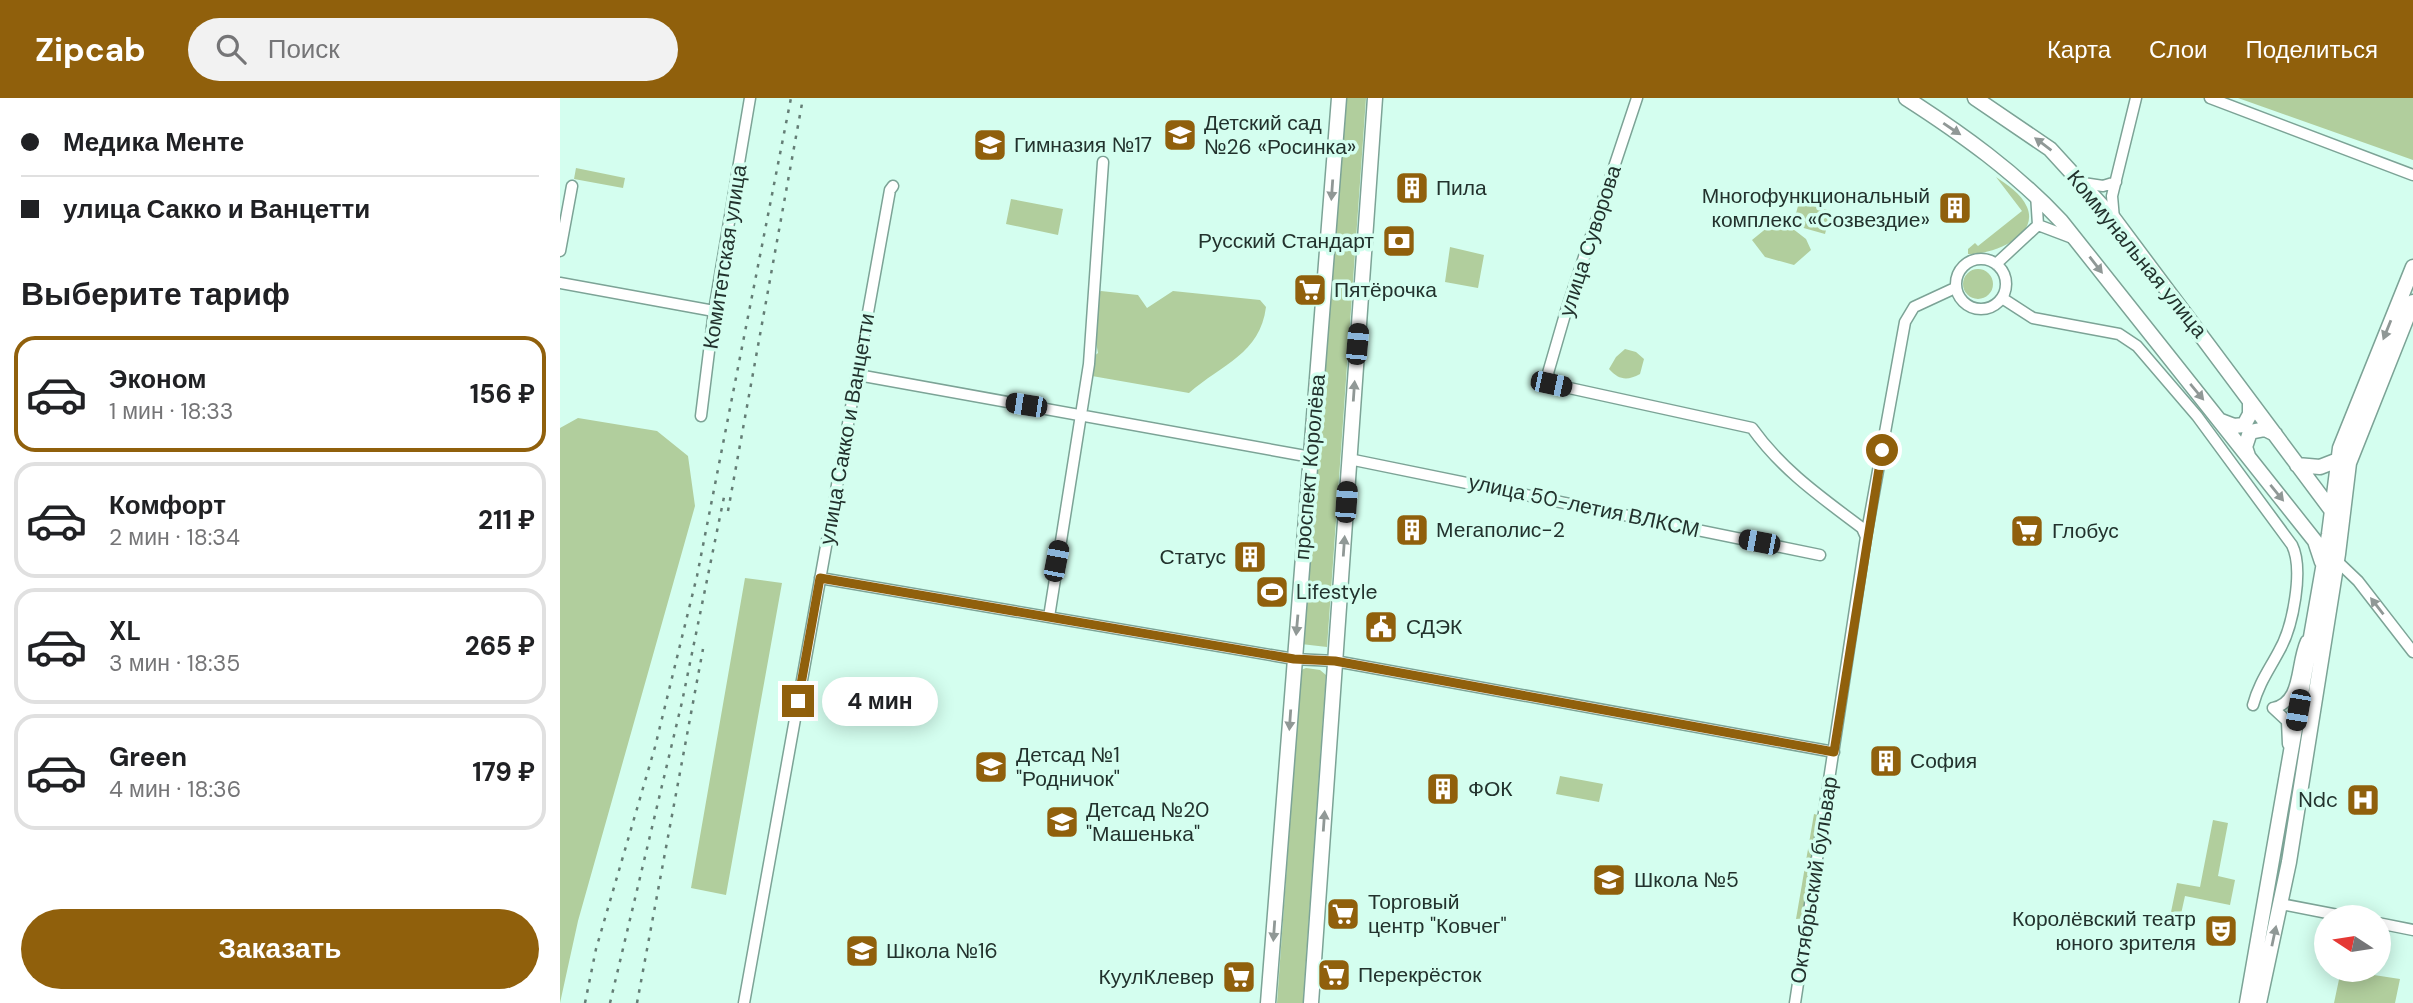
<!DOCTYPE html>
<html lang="ru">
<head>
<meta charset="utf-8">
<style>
	:root { --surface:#fff; --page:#f2f2f2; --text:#202124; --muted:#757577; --line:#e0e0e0; --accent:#90600c }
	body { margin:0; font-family:"DM Sans",sans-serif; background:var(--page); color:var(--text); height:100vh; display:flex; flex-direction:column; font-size:26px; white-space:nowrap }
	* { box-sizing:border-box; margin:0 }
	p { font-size:23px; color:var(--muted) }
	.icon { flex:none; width:38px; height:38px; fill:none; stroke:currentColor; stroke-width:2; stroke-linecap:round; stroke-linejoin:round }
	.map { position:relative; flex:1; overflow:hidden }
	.sheet { display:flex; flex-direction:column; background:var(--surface); width:560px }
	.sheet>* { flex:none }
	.guide { display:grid; align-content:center; height:154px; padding:0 21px; background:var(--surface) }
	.needle { width:46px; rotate:282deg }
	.controls { position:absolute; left:1754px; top:807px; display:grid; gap:14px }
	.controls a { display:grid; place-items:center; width:77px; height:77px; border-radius:50%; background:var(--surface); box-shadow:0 4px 18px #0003; font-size:35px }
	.end { position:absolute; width:32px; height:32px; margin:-16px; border:9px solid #90600c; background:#fff; box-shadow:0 0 0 4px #fff }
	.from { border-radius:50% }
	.bubble { position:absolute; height:49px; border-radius:24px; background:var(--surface); box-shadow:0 4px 18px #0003; font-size:23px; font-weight:700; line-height:49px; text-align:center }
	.car { position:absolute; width:21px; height:42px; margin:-21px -10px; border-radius:9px; box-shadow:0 0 5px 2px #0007; background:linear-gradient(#222 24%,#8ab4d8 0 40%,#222 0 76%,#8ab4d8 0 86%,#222 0) }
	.guide b { display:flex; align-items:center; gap:24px; height:66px; font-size:26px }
	.guide b+b { border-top:2px solid var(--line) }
	.guide i { width:18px; height:18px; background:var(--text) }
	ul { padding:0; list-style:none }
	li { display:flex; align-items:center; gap:21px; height:116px; margin:0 14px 10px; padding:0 7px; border:4px solid var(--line); border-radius:21px }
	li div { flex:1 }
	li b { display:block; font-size:26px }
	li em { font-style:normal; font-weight:700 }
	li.on { border-color:var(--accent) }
	li>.icon { width:63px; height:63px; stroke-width:1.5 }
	h2 { padding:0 21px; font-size:32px; line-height:84px }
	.action { display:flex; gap:14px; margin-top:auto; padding:14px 21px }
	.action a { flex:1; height:80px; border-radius:42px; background:var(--accent); color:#fff; font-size:28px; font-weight:700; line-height:80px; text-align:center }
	header { display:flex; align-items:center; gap:42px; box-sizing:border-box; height:98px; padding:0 35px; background:var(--accent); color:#fff }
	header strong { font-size:33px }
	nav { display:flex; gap:38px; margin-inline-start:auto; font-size:24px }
	.search { width:490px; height:63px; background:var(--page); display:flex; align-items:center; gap:18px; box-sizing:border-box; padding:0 24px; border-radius:38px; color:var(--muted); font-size:26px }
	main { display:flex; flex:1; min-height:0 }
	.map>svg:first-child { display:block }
</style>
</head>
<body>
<header>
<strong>Zipcab</strong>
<div class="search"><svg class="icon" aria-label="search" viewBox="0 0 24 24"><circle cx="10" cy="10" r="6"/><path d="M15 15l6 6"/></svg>Поиск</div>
<nav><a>Карта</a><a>Слои</a><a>Поделиться</a></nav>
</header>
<main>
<section class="sheet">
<div class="guide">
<b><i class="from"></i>Медика Менте</b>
<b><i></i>улица Сакко и Ванцетти</b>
</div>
<h2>Выберите тариф</h2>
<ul>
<li class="on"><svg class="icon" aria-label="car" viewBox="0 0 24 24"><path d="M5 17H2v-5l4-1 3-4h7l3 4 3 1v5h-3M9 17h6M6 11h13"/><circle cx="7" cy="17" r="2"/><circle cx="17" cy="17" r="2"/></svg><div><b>Эконом</b><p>1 мин · 18:33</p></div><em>156 ₽</em></li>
<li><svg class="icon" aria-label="car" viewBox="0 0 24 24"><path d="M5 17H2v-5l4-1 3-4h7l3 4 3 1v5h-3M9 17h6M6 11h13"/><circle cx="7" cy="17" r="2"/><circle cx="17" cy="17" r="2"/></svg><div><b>Комфорт</b><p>2 мин · 18:34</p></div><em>211 ₽</em></li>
<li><svg class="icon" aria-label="car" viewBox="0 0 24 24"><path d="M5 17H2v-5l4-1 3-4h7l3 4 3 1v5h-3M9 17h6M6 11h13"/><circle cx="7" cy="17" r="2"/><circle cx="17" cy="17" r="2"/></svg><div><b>XL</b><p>3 мин · 18:35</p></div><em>265 ₽</em></li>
<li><svg class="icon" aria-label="car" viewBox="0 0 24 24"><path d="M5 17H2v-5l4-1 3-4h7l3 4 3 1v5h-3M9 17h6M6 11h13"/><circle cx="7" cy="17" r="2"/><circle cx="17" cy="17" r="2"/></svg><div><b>Green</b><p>4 мин · 18:36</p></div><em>179 ₽</em></li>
</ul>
<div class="action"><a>Заказать</a></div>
</section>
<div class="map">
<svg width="1853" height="905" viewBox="0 0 1853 905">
	<rect width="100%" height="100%" fill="#d4feef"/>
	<path fill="#b1ce9d" d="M782,0h24l-39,549 -26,-3z
		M1678,0h175v62z
		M16,70l49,10 -2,10 -49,-9z
		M1436,79c11,8 25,16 31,30 13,30 -37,48 -59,47v-5l7,-6 3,3 44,-35z
		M451,101l52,10 -5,26 -52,-11z
		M1239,104l32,9 -6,23 -32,-9z
		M1219,120l27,21 5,11 -17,15 -29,-8 -13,-17z
		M890,149l34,8 -6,33 -33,-6z
		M1403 186a15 15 0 1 1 30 0a15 15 0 1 1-30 0Z
		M541,193l37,4 9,13 26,-17 87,9 6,7c-6,47 -44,57 -77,86l-97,-17 -4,-15 10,-8 -10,-53z
		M1065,251l11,3 8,7 -4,15c-13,7 -21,6 -31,-5l7,-12z
		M18,320l79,13 31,25 7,50 -117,415 -18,82v-575z
		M185,480l37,5 -56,312 -35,-7z
		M746,570l14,2 6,5 -23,328h-26l24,-333z
		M1000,678l43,8 -4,18 -43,-8z
		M1254,716l8,2 -15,102 -11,1z
		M1653,722l15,3 -10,53 17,4 -5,25 -45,-9 -4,18 -10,-2 6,-29 23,4z
		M1781,872l59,9 -5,24h-61z"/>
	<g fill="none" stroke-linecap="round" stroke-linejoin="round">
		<defs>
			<path id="minor" d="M1077,0l-71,213 -18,62 3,11 201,44c30,42 69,69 110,100l4,9
				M1650,0l203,77
				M1523,85l20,3 13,-4
				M1554,121l-2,-23 24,-98
				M1478,127l37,14
				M0,153l12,-65
				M1396 186a25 25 0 1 1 50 0a25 25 0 1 1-50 0Z
				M1436,166l42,-39 -2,-31
				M0,185l154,28
				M1442,200l31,20 86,16 18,12 60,70 95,129c12,24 1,82 -13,106 -10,19 -20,32 -26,54
				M298,277l453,82
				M141,318l13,-105 36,-213
				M789,361l471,96
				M1777,463l21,20 55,71
				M260,480l474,81 41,2 499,91
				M489,519l40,-253 14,-202
				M1713,610c29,-6 22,-43 33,-67
				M1713,610l14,13 1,23
				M1721,806l67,13
				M1818,825l35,7
				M184,905l146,-813 3,-4
				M1235,905l71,-466 39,-215 9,-15 41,-19"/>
			<path id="major" d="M1346,0c56,36 109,74 155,123l254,320 7,21
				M1415,0l75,51 64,70 221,296
				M1661,323l13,5 10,-1 6,-11v-13
				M1688,358l-3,-9 5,-15 15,-3 10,5
				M1737,367l23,2 18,-7
				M708,905l71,-905
				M751,905l64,-905
				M1687,905l82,-469 11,-86 73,-181
				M1699,905l30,-141 49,-308 11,-91 64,-161"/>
		</defs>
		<use href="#minor" stroke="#7ca396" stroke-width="13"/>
		<use href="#major" stroke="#7ca396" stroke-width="17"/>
		<use href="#minor" stroke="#fff" stroke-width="10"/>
		<use href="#major" stroke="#fff" stroke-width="14"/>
		<path stroke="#647d75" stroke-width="2.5" stroke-dasharray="3.5 7" stroke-linecap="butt" d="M168,413l75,-413
			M25,905l11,-54 59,-202 42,-171 94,-478
			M50,905l72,-301 42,-205
			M77,905l66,-354"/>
	</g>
	<defs><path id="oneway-solid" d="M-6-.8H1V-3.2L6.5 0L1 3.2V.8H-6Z" transform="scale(1.75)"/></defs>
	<g fill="#909896">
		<use href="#oneway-solid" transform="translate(1392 31) rotate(34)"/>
		<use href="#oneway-solid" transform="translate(1483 46) rotate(-143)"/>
		<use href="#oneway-solid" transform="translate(772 92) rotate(94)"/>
		<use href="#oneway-solid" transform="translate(1536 167) rotate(52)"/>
		<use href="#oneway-solid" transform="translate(1827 232) rotate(112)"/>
		<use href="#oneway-solid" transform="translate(794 293) rotate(-86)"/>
		<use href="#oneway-solid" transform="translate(1637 294) rotate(50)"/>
		<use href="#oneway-solid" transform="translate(1717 395) rotate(51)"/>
		<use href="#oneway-solid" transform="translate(784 448) rotate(-86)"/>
		<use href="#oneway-solid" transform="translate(1817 508) rotate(-128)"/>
		<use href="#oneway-solid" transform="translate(737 527) rotate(95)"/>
		<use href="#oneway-solid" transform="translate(730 622) rotate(94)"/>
		<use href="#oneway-solid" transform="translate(764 723) rotate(-86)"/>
		<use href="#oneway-solid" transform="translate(714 833) rotate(94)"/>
		<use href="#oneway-solid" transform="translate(1714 838) rotate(-78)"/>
	</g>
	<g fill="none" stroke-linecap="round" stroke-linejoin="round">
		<path stroke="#90600c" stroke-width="9" d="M238,603l22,-123 474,81 41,2 499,91 48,-302"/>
	</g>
	<defs>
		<symbol id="school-square" viewBox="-11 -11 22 22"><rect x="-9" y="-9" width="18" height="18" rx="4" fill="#90600c" stroke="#d4feef"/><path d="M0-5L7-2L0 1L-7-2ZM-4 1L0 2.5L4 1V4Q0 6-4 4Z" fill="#fff"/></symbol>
		<symbol id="building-square" viewBox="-11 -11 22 22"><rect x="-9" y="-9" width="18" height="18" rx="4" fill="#90600c" stroke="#d4feef"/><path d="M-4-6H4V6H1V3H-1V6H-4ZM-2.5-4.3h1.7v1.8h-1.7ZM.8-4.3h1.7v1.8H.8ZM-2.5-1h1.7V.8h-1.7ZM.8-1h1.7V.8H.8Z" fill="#fff"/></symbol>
		<symbol id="bank-square" viewBox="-11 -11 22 22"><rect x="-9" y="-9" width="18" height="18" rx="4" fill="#90600c" stroke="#d4feef"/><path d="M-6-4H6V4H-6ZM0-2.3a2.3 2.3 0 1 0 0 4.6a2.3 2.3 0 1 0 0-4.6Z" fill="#fff"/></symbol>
		<symbol id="supermarket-square" viewBox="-11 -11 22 22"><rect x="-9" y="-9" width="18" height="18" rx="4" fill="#90600c" stroke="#d4feef"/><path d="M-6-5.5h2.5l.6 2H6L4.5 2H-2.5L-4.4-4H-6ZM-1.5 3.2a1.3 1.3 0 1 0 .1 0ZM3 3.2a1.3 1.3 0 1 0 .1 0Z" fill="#fff"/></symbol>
		<symbol id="stadium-square" viewBox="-11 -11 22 22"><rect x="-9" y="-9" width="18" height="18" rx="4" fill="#90600c" stroke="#d4feef"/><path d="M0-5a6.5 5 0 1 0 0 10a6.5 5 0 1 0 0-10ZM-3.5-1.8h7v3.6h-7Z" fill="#fff"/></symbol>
		<symbol id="civic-square" viewBox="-11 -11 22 22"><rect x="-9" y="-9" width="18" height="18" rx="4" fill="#90600c" stroke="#d4feef"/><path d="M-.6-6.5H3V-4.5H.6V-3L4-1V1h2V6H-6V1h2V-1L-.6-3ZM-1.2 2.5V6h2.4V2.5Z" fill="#fff"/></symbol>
		<symbol id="hospital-square" viewBox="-11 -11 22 22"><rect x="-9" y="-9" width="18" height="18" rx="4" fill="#90600c" stroke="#d4feef"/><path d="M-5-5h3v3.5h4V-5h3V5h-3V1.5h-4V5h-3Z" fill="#fff"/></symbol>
		<symbol id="theatre-square" viewBox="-11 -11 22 22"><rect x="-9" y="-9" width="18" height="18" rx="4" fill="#90600c" stroke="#d4feef"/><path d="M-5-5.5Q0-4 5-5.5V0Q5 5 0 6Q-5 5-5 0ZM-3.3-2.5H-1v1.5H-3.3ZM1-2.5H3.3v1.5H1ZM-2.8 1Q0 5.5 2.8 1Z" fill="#fff"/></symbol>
	</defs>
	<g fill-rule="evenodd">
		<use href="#school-square" x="601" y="18" width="38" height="38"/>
		<use href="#school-square" x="411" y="28" width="38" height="38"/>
		<use href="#building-square" x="833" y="71" width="38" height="38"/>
		<use href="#building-square" x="1376" y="91" width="38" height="38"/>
		<use href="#bank-square" x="820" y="124" width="38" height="38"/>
		<use href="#supermarket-square" x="731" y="173" width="38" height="38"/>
		<use href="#building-square" x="833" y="413" width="38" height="38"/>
		<use href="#supermarket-square" x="1448" y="414" width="38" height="38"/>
		<use href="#building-square" x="671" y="440" width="38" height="38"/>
		<use href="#stadium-square" x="693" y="475" width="38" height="38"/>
		<use href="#civic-square" x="802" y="510" width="38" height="38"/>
		<use href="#building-square" x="1307" y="644" width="38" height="38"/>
		<use href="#school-square" x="412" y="650" width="38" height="38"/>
		<use href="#building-square" x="864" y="672" width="38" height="38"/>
		<use href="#hospital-square" x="1784" y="683" width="38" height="38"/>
		<use href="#school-square" x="483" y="705" width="38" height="38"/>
		<use href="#school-square" x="1030" y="763" width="38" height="38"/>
		<use href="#supermarket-square" x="764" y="797" width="38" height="38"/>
		<use href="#theatre-square" x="1642" y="814" width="38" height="38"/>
		<use href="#school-square" x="283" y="834" width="38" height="38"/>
		<use href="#supermarket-square" x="755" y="858" width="38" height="38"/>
		<use href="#supermarket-square" x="660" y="860" width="38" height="38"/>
	</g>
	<g text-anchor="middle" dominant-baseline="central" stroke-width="7" stroke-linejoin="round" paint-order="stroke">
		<g font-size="21" fill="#22322d" stroke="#d4feef" text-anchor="start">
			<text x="644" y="25">Детский сад<tspan x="644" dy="24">№26 «Росинка»</tspan></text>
			<text x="454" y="47">Гимназия №17</text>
			<text x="876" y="90">Пила</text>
			<text x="1370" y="98" text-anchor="end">Многофункциональный<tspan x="1370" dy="24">комплекс «Созвездие»</tspan></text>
			<text x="814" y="143" text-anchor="end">Русский Стандарт</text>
			<text x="774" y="192">Пятёрочка</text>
			<text x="876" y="432">Мегаполис-2</text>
			<text x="1492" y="433">Глобус</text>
			<text x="666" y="459" text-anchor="end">Статус</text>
			<text x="736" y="494">Lifestyle</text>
			<text x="846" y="529">СДЭК</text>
			<text x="456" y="657">Детсад №1<tspan x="456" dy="24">"Родничок"</tspan></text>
			<text x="1350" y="663">София</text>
			<text x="908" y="691">ФОК</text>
			<text x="1778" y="702" text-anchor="end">Ndc</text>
			<text x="526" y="712">Детсад №20<tspan x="526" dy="24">"Машенька"</tspan></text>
			<text x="1074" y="782">Школа №5</text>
			<text x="808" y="804">Торговый<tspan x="808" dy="24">центр "Ковчег"</tspan></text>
			<text x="1636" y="821" text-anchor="end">Королёвский театр<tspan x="1636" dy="24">юного зрителя</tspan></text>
			<text x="326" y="853">Школа №16</text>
			<text x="798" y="877">Перекрёсток</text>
			<text x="654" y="879" text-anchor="end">КуулКлевер</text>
		</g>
		<g font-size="21" fill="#22322d" stroke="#d4feef">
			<text transform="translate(1030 143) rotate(-72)">улица Суворова</text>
			<text transform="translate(1577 156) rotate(51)">Коммунальная улица</text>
			<text transform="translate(165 159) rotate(-81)">Комитетская улица</text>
			<text transform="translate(287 331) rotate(-80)">улица Сакко и Ванцетти</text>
			<text transform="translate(750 369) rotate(-85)">проспект Королёва</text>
			<text transform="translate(1024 408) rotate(12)">улица 50-летия ВЛКСМ</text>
			<text transform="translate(1254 782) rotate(-81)">Октябрьский бульвар</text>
		</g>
	</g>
</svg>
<div class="controls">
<a><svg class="needle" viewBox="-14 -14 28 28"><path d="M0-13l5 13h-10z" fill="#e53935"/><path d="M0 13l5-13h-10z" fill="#757577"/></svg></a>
</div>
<i class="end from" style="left:1322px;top:352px"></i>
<i class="end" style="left:238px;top:603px"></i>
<div class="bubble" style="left:262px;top:579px;width:116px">4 мин</div>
<i class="car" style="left:797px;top:246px;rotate:5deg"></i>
<i class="car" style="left:991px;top:286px;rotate:102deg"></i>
<i class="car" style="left:466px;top:307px;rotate:279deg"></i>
<i class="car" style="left:786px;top:404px;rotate:4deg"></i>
<i class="car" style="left:1199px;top:444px;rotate:281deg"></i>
<i class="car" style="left:496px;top:463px;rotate:11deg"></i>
<i class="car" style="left:1738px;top:612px;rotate:190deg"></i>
</div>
</main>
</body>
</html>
